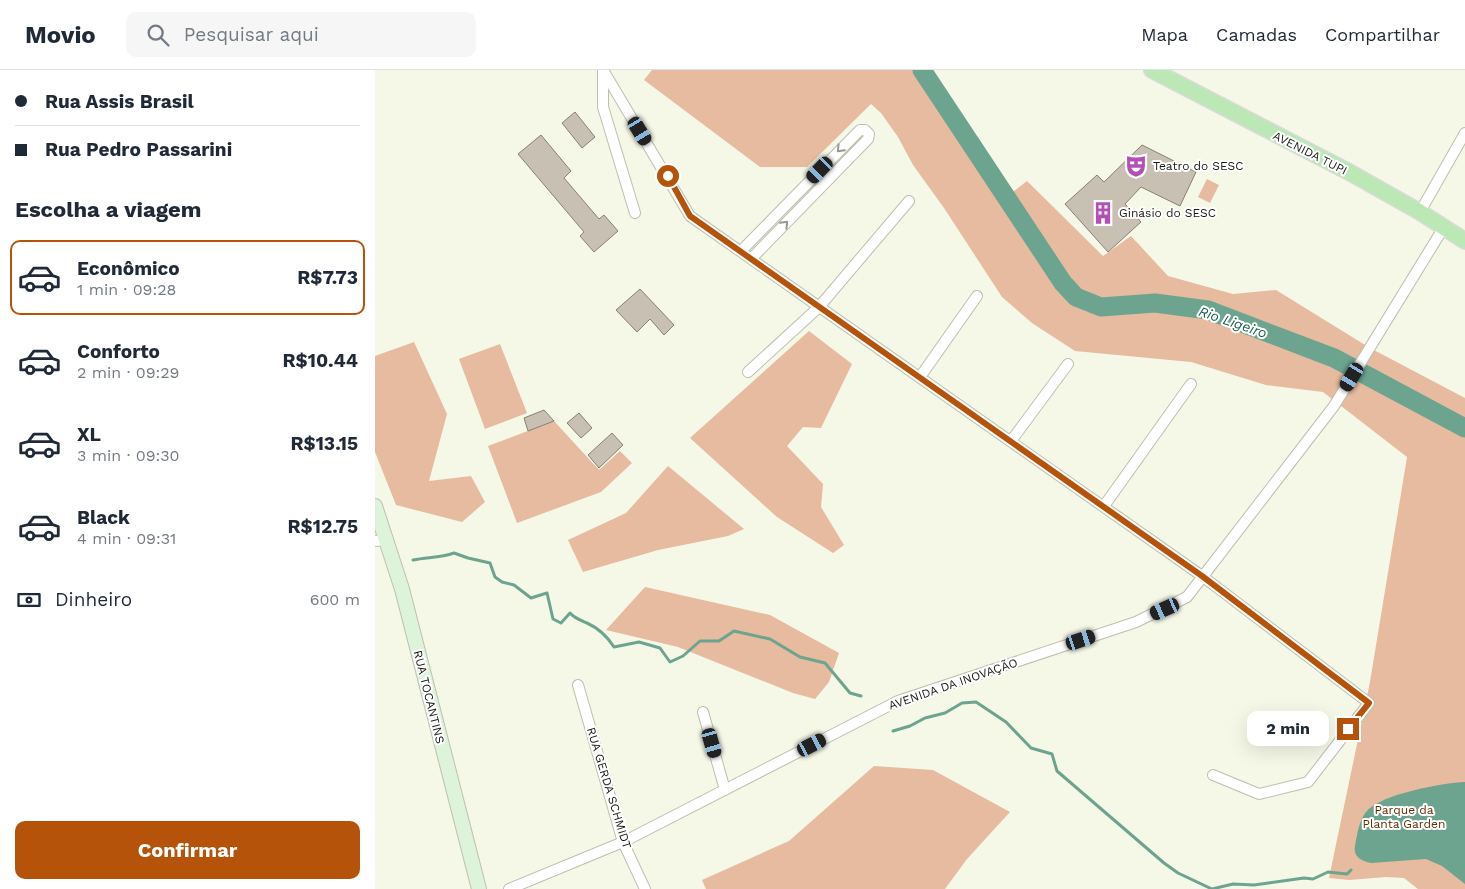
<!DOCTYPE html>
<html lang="pt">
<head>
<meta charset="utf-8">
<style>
	:root { --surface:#fff; --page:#f6f6f7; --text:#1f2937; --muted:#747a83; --line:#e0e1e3; --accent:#b45309 }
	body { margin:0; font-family:"Work Sans",sans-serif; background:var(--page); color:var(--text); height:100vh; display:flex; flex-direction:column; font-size:19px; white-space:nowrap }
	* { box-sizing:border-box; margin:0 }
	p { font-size:16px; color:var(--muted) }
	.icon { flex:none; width:28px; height:28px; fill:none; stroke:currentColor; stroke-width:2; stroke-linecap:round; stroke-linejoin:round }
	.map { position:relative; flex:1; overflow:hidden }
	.side { display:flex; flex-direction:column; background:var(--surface); width:375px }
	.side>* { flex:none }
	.guide { display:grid; align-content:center; height:110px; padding:0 15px; background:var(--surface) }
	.end { position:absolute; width:22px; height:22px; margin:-11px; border:6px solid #b45309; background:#fff; box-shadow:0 0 0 2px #fff }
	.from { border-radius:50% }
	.bubble { position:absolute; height:35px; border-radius:10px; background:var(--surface); box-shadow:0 5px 20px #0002; font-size:16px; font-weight:700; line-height:35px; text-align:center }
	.car { position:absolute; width:15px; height:30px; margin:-15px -8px; border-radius:6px; box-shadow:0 0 4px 1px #0007; background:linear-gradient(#222 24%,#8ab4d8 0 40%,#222 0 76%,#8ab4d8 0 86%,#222 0) }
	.guide b { display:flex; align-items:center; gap:18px; height:48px; font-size:19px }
	.guide b+b { border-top:1px solid var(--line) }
	.guide i { width:12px; height:12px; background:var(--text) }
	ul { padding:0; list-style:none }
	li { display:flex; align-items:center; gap:15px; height:75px; margin:0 10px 8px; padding:0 5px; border:2px solid transparent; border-radius:10px }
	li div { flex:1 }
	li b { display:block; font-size:19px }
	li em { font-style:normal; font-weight:700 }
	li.current { border-color:var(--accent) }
	li>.icon { width:45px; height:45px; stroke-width:1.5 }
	h2 { padding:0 15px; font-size:22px; line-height:60px }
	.pay { display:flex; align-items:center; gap:12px; height:55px; padding:0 15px; font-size:19px }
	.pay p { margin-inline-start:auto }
	.action { display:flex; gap:10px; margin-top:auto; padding:10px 15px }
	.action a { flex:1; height:58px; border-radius:10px; background:var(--accent); color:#fff; font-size:20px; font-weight:700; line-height:58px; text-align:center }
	header { display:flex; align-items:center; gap:30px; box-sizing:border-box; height:70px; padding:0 25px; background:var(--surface); border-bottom:1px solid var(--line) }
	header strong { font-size:24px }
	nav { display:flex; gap:28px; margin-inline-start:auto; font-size:18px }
	.search { width:350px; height:45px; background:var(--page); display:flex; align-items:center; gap:12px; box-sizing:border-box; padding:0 18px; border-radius:10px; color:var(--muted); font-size:19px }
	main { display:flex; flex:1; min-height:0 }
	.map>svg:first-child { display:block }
</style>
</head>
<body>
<header>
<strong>Movio</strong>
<div class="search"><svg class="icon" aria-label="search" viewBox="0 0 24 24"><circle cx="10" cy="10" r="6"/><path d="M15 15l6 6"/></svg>Pesquisar aqui</div>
<nav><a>Mapa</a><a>Camadas</a><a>Compartilhar</a></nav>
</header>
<main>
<section class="side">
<div class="guide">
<b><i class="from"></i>Rua Assis Brasil</b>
<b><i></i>Rua Pedro Passarini</b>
</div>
<h2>Escolha a viagem</h2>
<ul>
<li class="current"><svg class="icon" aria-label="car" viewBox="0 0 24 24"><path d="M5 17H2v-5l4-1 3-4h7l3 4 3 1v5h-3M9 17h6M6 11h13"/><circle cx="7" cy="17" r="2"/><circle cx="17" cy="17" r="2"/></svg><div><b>Econômico</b><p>1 min · 09:28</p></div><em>R$7.73</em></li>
<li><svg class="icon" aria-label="car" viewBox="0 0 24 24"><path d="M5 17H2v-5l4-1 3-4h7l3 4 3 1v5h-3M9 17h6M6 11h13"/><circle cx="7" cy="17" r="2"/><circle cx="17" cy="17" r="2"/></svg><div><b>Conforto</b><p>2 min · 09:29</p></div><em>R$10.44</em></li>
<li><svg class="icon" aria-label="car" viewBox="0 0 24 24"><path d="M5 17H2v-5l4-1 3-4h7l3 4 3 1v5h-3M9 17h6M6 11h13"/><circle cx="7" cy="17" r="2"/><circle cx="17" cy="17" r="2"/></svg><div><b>XL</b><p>3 min · 09:30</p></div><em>R$13.15</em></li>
<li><svg class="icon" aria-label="car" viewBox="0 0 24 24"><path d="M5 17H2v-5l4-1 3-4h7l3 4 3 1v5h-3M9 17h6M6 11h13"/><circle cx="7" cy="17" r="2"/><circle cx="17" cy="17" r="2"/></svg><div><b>Black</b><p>4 min · 09:31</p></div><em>R$12.75</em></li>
</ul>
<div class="pay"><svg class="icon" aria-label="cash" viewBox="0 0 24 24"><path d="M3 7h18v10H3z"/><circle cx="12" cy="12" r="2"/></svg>Dinheiro<p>600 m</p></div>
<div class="action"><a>Confirmar</a></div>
</section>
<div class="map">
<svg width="1090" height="819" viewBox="0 0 1090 819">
	<rect width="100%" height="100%" fill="#f5f7e7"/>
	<path fill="#e6bba0" d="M277,0h275l83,124 17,-13 76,75 28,-20 37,40 65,18 43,-4 94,58 95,50v491h-47l-14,-11 -18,-1 -37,3 -20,-2 41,-196 37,-225 -84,-65 -57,-7 -75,-23 -116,-11 -43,-28 -30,-26 -58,-89 -31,-43 -15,-28 -17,-24 -10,-9 -64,63h-47l-116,-87z
		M832,109l12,6 -9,18 -12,-6z
		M434,261l43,33 -31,64 -18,-1 -16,19 36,38 -2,23 23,38 -11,8 -56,-36 -87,-79z
		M39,272l33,72 -18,67 42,-5 14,26 -23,20 -66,-17 -21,-53v-96z
		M125,274l27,69 -42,16 -26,-70z
		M179,351l45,49 21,-19 12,12 -31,29 -84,31 -29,-77z
		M293,396l76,63 -16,7 -70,14 -75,22 -15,-32 58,-27z
		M270,517l125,28 69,38 -10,29 -14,17 -22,-6 -115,-46 -72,-17z
		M499,696l59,4 77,42 -43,47 -22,30h-239l-4,-9 87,-39z"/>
	<path fill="#6ca490" d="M1090,712v102l-23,-18 -16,-7 -55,4c-9,-2 -18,-6 -16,-17 2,-11 4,-25 11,-34 14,-18 77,-29 99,-30z"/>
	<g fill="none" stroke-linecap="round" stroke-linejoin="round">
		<path stroke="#6ca490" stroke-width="3" d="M38,490c15,-3 27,-2 41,-7l14,5 22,5 5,14 7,5 12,3 17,13 16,-5 6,26 8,4 9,-10c4,5 10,7 17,10 11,5 20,13 27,24l25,-5 21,6 10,14 13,-6 17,-15h19l15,-10 36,8 30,18 25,6 25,30 11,3
			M518,661l17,-5 15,-8 20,-5 17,-10 14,-1 30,20 25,26 21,6 5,17 107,92 14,10 34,16 21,-5 21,1 50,-7 9,1 15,-7 19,2 4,-4"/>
		<path stroke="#6ca490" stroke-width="19" d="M547,0l141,213 13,14 25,10 54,-4 53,7 126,48 131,70"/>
	</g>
	<path fill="#c8c0b2" stroke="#878074" d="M200,42l20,25 -13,11 -20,-25z
		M166,65l30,36 -7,7 35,41 5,-4 14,16 -24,21 -14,-16 4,-4 -66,-78z
		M767,75l54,27 -16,34 -39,-19 -16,17 16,18 -33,30 -43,-48 32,-29 7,7z
		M265,219l34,36 -10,10 -14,-16 -13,13 -21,-22z
		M169,340l10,11 -26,10 -4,-13z
		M204,343l13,15 -11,10 -14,-15z
		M237,363l11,12 -24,23 -11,-13z"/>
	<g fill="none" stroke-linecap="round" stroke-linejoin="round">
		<defs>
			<path id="minor" d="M228,0l87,146 512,360 167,127 -61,79 -49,12 -46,-19
				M228,1v36l32,106
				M1045,142l45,-79
				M366,181l119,-121h5l4,4 -1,5 -117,120
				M373,302l71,-65 90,-106
				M545,307l57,-81
				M636,371l57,-77
				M729,436l87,-122
				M0,471l13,-1
				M203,615l45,157 22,47
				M328,642l22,78
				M134,819l114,-47 275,-141 238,-79 51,-25 147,-191 110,-179"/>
			<path id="secondary" d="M0,436l27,83 77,300"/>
			<path id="primary" d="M777,0l197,102 71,40 45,29"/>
		</defs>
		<use href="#minor" stroke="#bebfb0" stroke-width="12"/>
		<use href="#secondary" stroke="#bebfb0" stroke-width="16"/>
		<use href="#primary" stroke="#dadbda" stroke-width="18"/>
		<use href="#minor" stroke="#fff" stroke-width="10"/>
		<use href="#secondary" stroke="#ddf3da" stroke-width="14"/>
		<use href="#primary" stroke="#bbe8b4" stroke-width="15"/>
	</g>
	<defs><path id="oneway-chevron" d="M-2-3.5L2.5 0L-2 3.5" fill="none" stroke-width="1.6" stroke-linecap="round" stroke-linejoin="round" transform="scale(1.25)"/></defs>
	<g stroke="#989896">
		<use href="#oneway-chevron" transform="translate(465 79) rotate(134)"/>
		<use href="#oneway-chevron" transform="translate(410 154) rotate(-46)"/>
	</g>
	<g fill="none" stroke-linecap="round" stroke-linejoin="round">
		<path stroke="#b45309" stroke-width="6" d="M293,106l22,40 512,360 167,127 -21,26"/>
	</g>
	<defs>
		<symbol id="theatre-bare" viewBox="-9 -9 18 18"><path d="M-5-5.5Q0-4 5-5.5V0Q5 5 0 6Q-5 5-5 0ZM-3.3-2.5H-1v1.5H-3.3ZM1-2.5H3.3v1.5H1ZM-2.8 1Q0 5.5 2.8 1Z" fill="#b350b6" stroke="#fff" stroke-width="2.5" paint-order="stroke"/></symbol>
		<symbol id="building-bare" viewBox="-9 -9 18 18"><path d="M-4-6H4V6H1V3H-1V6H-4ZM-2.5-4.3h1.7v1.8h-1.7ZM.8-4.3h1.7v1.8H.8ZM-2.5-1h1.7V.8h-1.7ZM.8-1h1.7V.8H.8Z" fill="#b350b6" stroke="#fff" stroke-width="2.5" paint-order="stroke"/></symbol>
	</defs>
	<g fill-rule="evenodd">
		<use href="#theatre-bare" x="745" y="80" width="32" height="32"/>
		<use href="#building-bare" x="712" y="127" width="32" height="32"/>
	</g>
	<g text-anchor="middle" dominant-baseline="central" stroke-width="4" stroke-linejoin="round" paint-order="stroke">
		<g font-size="12" fill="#1a1b15" stroke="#fff">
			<text transform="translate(935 83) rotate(27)">AVENIDA TUPI</text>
			<text transform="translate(578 614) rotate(-19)">AVENIDA DA INOVAÇÃO</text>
			<text transform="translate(54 627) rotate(76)">RUA TOCANTINS</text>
			<text transform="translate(234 718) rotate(73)">RUA GERDA SCHMIDT</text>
		</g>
		<g font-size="12" fill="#1a1b15" stroke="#fff" text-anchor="start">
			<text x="778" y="96">Teatro do SESC</text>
			<text x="744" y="143">Ginásio do SESC</text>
		</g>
		<g font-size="12" fill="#662f00" stroke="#fff">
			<text x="1029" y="740">Parque da<tspan x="1029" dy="14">Planta Garden</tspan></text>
		</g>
		<g font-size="14" font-style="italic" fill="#1b624e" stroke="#fff">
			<text transform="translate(858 252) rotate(19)">Rio Ligeiro</text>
		</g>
	</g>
</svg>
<i class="end from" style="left:293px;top:106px"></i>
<i class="end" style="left:973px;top:659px"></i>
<div class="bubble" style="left:872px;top:641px;width:82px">2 min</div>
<i class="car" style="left:265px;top:61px;rotate:149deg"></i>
<i class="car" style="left:445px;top:100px;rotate:224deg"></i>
<i class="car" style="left:977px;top:307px;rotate:211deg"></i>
<i class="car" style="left:790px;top:539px;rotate:246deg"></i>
<i class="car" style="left:706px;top:570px;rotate:72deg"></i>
<i class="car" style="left:337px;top:673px;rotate:164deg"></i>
<i class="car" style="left:437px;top:675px;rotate:63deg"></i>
</div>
</main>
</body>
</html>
